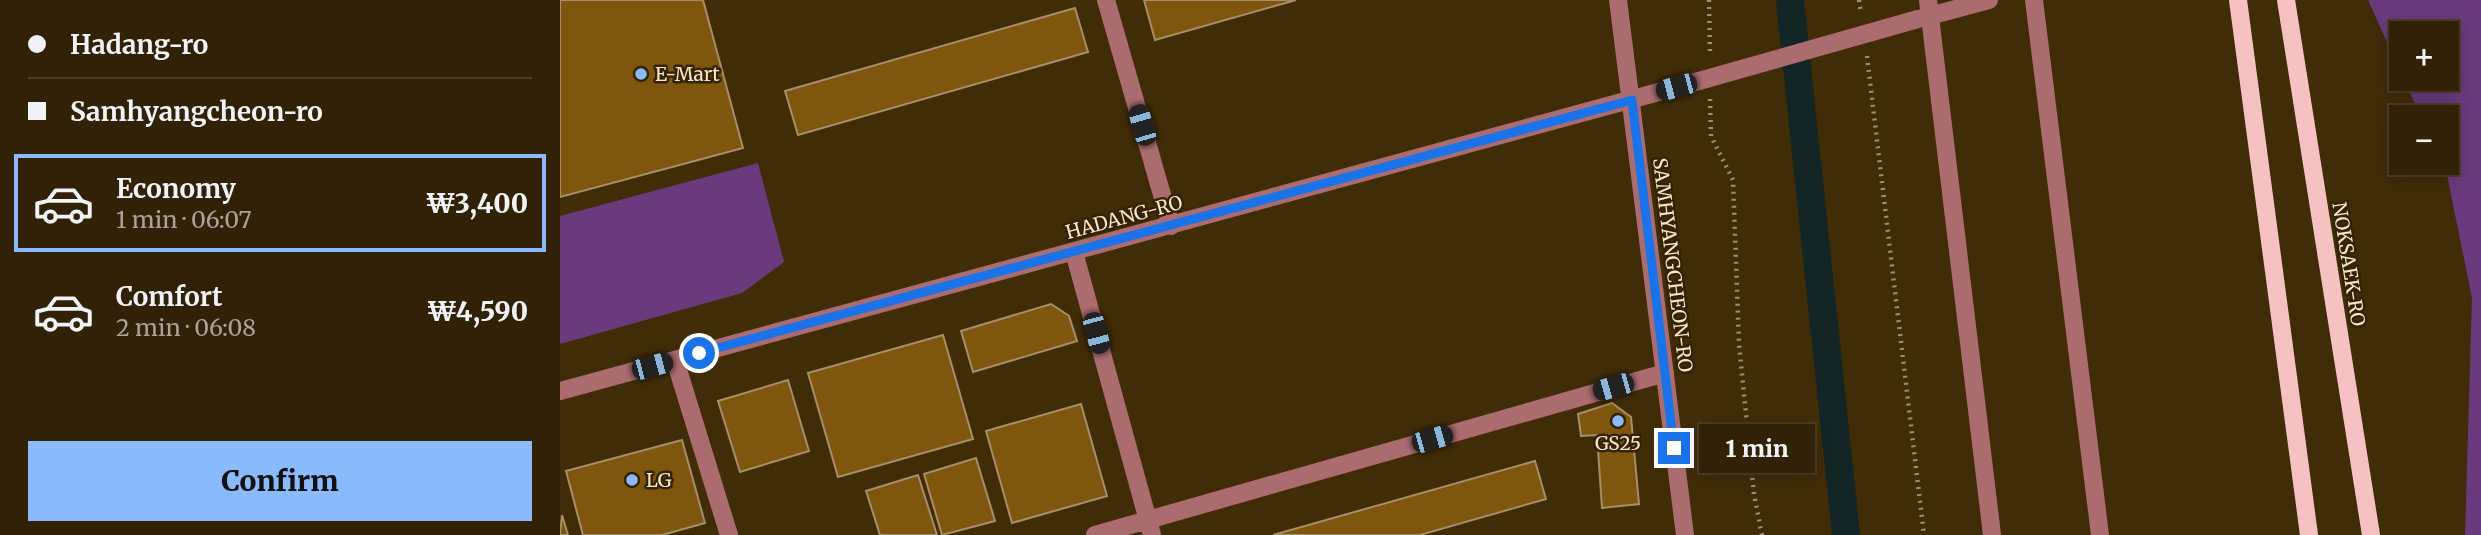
<!DOCTYPE html>
<html lang="en">
<head>
<meta charset="utf-8">
<style>
	:root { --surface:#312106; --page:#392910; --text:#f1f3f6; --muted:#a8a39b; --line:#4c3e28; --accent:#89bafc }
	body { margin:0; font-family:Merriweather,serif; background:var(--page); color:var(--text); height:100vh; display:flex; flex-direction:column; font-size:26px; white-space:nowrap }
	* { box-sizing:border-box; margin:0 }
	p { font-size:23px; color:var(--muted) }
	.icon { flex:none; width:38px; height:38px; fill:none; stroke:currentColor; stroke-width:2; stroke-linecap:round; stroke-linejoin:round }
	.map { position:relative; flex:1; overflow:hidden }
	.panel { display:flex; flex-direction:column; background:var(--surface); width:560px }
	.panel>* { flex:none }
	.guide { display:grid; align-content:center; height:154px; padding:0 28px; background:var(--surface) }
	.controls { position:absolute; left:1829px; top:21px; display:grid; gap:14px }
	.controls a { display:grid; place-items:center; width:70px; height:70px; border-radius:0px; background:var(--surface); box-shadow:0 4px 18px #0003,0 0 0 2px var(--line); font-size:35px }
	.end { position:absolute; width:32px; height:32px; margin:-16px; border:9px solid #1a73e8; background:#fff; box-shadow:0 0 0 4px #fff }
	.from { border-radius:50% }
	.bubble { position:absolute; height:49px; border-radius:0px; background:var(--surface); box-shadow:0 4px 18px #0003,0 0 0 2px var(--line); font-size:23px; font-weight:800; line-height:49px; text-align:center }
	.car { position:absolute; width:21px; height:42px; margin:-21px -10px; border-radius:9px; box-shadow:0 0 5px 2px #0007; background:linear-gradient(#222 24%,#8ab4d8 0 40%,#222 0 76%,#8ab4d8 0 86%,#222 0) }
	.guide b { display:flex; align-items:center; gap:24px; height:66px; font-size:26px }
	.guide b+b { border-top:2px solid var(--line) }
	.guide i { width:18px; height:18px; background:var(--text) }
	ul { padding:0; list-style:none }
	li { display:flex; align-items:center; gap:21px; height:98px; margin:0 14px 10px; padding:0 14px; border:4px solid transparent; border-radius:0px }
	li div { flex:1 }
	li b { display:block; font-size:26px }
	li em { font-style:normal; font-weight:800 }
	li.selected { border-color:var(--accent) }
	li>.icon { width:63px; height:63px; stroke-width:1.5 }
	.action { display:flex; gap:14px; margin-top:auto; padding:14px 28px }
	.action a { flex:1; height:80px; border-radius:0px; background:var(--accent); color:#111; font-size:28px; font-weight:800; line-height:80px; text-align:center }
	main { display:flex; flex:1; min-height:0 }
	.map>svg:first-child { display:block }
</style>
</head>
<body>
<main>
<section class="panel">
<div class="guide">
<b><i class="from"></i>Hadang-ro</b>
<b><i></i>Samhyangcheon-ro</b>
</div>
<ul>
<li class="selected"><svg class="icon" aria-label="car" viewBox="0 0 24 24"><path d="M5 17H2v-5l4-1 3-4h7l3 4 3 1v5h-3M9 17h6M6 11h13"/><circle cx="7" cy="17" r="2"/><circle cx="17" cy="17" r="2"/></svg><div><b>Economy</b><p>1 min · 06:07</p></div><em>₩3,400</em></li>
<li><svg class="icon" aria-label="car" viewBox="0 0 24 24"><path d="M5 17H2v-5l4-1 3-4h7l3 4 3 1v5h-3M9 17h6M6 11h13"/><circle cx="7" cy="17" r="2"/><circle cx="17" cy="17" r="2"/></svg><div><b>Comfort</b><p>2 min · 06:08</p></div><em>₩4,590</em></li>
</ul>
<div class="action"><a>Confirm</a></div>
</section>
<div class="map">
<svg width="1921" height="535" viewBox="0 0 1921 535">
	<rect width="100%" height="100%" fill="#412c08"/>
	<path fill="#6a3a7d" d="M1808,0h113v535h-16l7,-237 -25,-123 -6,-12h5v-46h-25l-17,-38h42v-46h-45v40z
		M198,163l26,99 -42,31 -182,51v-128z"/>
	<g fill="none" stroke-linecap="round" stroke-linejoin="round">
		<path stroke="#132525" stroke-width="28" d="M1230,0l56,535"/>
	</g>
	<path fill="#7e560e" stroke="#a78d69" stroke-width="2" d="M0,0h143l40,148 -183,49z
		M584,0h152l-141,40z
		M515,8l13,44 -290,83 -13,-44z
		M491,304l18,12 8,25 -104,31 -12,-41z
		M383,335l30,104 -135,38 -30,-104z
		M228,380l21,71 -69,21 -22,-71z
		M1052,403l19,14 8,87 -37,4 -5,-73 -16,1 -3,-22z
		M521,404l26,92 -95,27 -26,-92z
		M122,440l23,83 -43,12h-79l-17,-64z
		M416,458l19,63 -53,14 -18,-61z
		M975,461l11,38 -126,36h-147z
		M358,475l19,60h-57l-14,-44z
		M2,515l6,20h-8z"/>
	<g fill="none" stroke-linecap="round" stroke-linejoin="round">
		<path stroke="#9f8e73" stroke-width="4.5" stroke-dasharray="2 5" stroke-linecap="butt" d="M1149,0l1,55
			M1299,0l2,13
			M1307,56l57,479
			M1150,99l1,37 22,44 6,164 15,150 8,41"/>
		<path stroke="#ab6c70" stroke-width="18" d="M546,0l65,226
			M1058,0l67,535
			M1368,0l64,535
			M1474,0l66,535
			M1362,18l67,-18
			M514,252l78,283
			M115,360l54,175
			M0,391l1139,-310
			M535,535l570,-162"/>
		<path stroke="#f6c1c3" stroke-width="18" d="M1678,0l71,535
			M1726,0l85,535"/>
		<path stroke="#ab6c70" stroke-width="18" d="M1139,81l219,-62"/>
	</g>
	<g fill="none" stroke-linecap="round" stroke-linejoin="round">
		<path stroke="#1a73e8" stroke-width="9" d="M139,353l933,-253 42,348"/>
	</g>
	<g fill="#89bafc" stroke="#372200" stroke-width="2.5">
		<circle cx="81" cy="74" r="7"/>
		<circle cx="1058" cy="421" r="7"/>
		<circle cx="72" cy="480" r="7"/>
	</g>
	<g text-anchor="middle" dominant-baseline="central" stroke-width="5" stroke-linejoin="round" paint-order="stroke">
		<g font-size="19" fill="#f5e7d4" stroke="#372200" text-anchor="start">
			<text x="95" y="74">E-Mart</text>
			<text x="1058" y="443" text-anchor="middle">GS25</text>
			<text x="86" y="480">LG</text>
		</g>
		<g font-size="19" fill="#f5e7d4" stroke="#372200">
			<text transform="translate(564 217) rotate(-15)">HADANG-RO</text>
			<text transform="translate(1789 264) rotate(81)">NOKSAEK-RO</text>
			<text transform="translate(1113 265) rotate(83)">SAMHYANGCHEON-RO</text>
		</g>
	</g>
</svg>
<div class="controls">
<a>+</a>
<a>−</a>
</div>
<i class="end from" style="left:139px;top:353px"></i>
<i class="end" style="left:1114px;top:448px"></i>
<div class="bubble" style="left:1139px;top:424px;width:116px">1 min</div>
<i class="car" style="left:1116px;top:87px;rotate:255deg"></i>
<i class="car" style="left:582px;top:125px;rotate:344deg"></i>
<i class="car" style="left:536px;top:333px;rotate:165deg"></i>
<i class="car" style="left:92px;top:366px;rotate:75deg"></i>
<i class="car" style="left:1053px;top:387px;rotate:254deg"></i>
<i class="car" style="left:872px;top:439px;rotate:74deg"></i>
</div>
</main>
</body>
</html>
